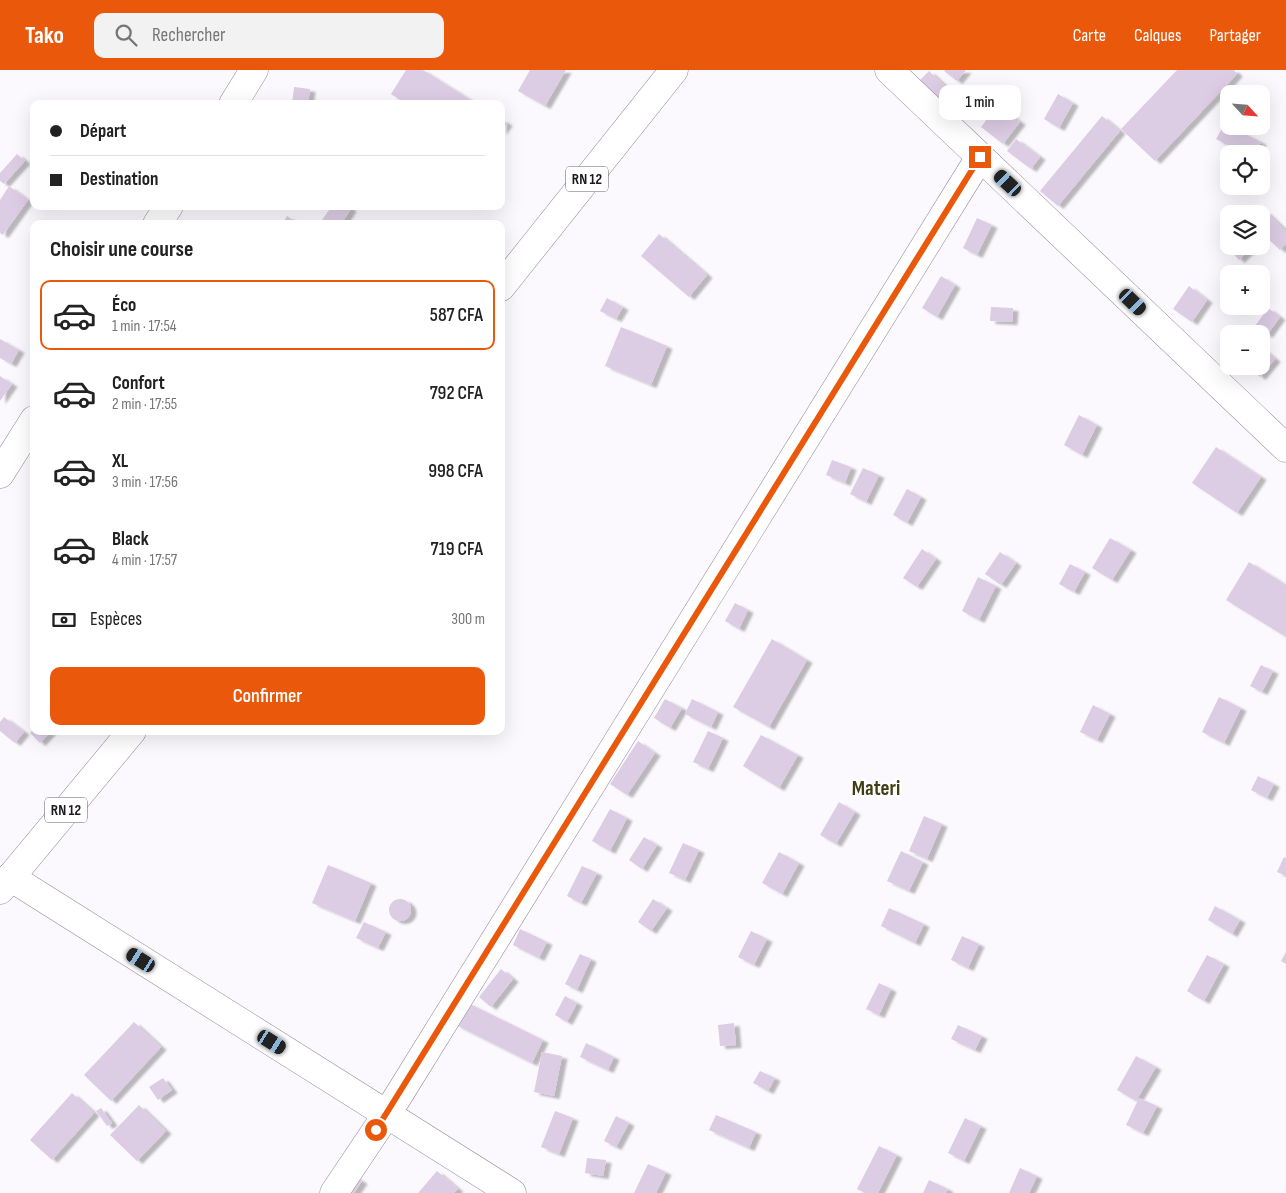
<!DOCTYPE html>
<html lang="fr">
<head>
<meta charset="utf-8">
<style>
	:root { --surface:#fff; --page:#f2f2f2; --text:#222; --muted:#767676; --line:#e0e0e0; --accent:#ea580c }
	body { margin:0; font-family:"Sofia Sans Condensed",sans-serif; background:var(--page); color:var(--text); height:100vh; display:flex; flex-direction:column; font-size:19px; white-space:nowrap }
	* { box-sizing:border-box; margin:0 }
	p { font-size:16px; color:var(--muted) }
	.icon { flex:none; width:28px; height:28px; fill:none; stroke:currentColor; stroke-width:2; stroke-linecap:round; stroke-linejoin:round }
	.map { position:relative; flex:1; overflow:hidden }
	.panel { position:absolute; left:30px; top:150px; width:475px; height:515px; display:flex; flex-direction:column; background:var(--surface); border-radius:10px; box-shadow:0 5px 20px #0002 }
	.panel>* { flex:none }
	.banner { position:absolute; left:30px; top:30px; width:475px; height:110px; border-radius:10px; box-shadow:0 5px 20px #0002; display:grid; align-content:center; height:110px; padding:0 20px; background:var(--surface) }
	.needle { width:32px; rotate:116deg }
	.controls { position:absolute; left:1220px; top:15px; display:grid; gap:10px }
	.controls a { display:grid; place-items:center; width:50px; height:50px; border-radius:10px; background:var(--surface); box-shadow:0 5px 20px #0002; font-size:25px }
	.end { position:absolute; width:22px; height:22px; margin:-11px; border:6px solid #ea580c; background:#fff; box-shadow:0 0 0 2px #fff }
	.from { border-radius:50% }
	.bubble { position:absolute; height:35px; border-radius:10px; background:var(--surface); box-shadow:0 5px 20px #0002; font-size:16px; font-weight:600; line-height:35px; text-align:center }
	.car { position:absolute; width:15px; height:30px; margin:-15px -8px; border-radius:6px; box-shadow:0 0 4px 1px #0007; background:linear-gradient(#222 24%,#8ab4d8 0 40%,#222 0 76%,#8ab4d8 0 86%,#222 0) }
	.banner b { display:flex; align-items:center; gap:18px; height:48px; font-size:19px }
	.banner b+b { border-top:1px solid var(--line) }
	.banner i { width:12px; height:12px; background:var(--text) }
	ul { padding:0; list-style:none }
	li { display:flex; align-items:center; gap:15px; height:70px; margin:0 10px 8px; padding:0 10px; border:2px solid transparent; border-radius:10px }
	li div { flex:1 }
	li b { display:block; font-size:19px }
	li em { font-style:normal; font-weight:600 }
	li.active { border-color:var(--accent) }
	li>.icon { width:45px; height:45px; stroke-width:1.5 }
	h2 { padding:0 20px; font-size:22px; line-height:60px }
	.pay { display:flex; align-items:center; gap:12px; height:55px; padding:0 20px; font-size:19px }
	.pay p { margin-inline-start:auto }
	.action { display:flex; gap:10px; margin-top:auto; padding:10px 20px }
	.action a { flex:1; height:58px; border-radius:10px; background:var(--accent); color:#fff; font-size:20px; font-weight:600; line-height:58px; text-align:center }
	header { display:flex; align-items:center; gap:30px; box-sizing:border-box; height:70px; padding:0 25px; background:var(--accent); color:#fff }
	header strong { font-size:24px }
	nav { display:flex; gap:28px; margin-inline-start:auto; font-size:18px }
	.search { width:350px; height:45px; background:var(--page); display:flex; align-items:center; gap:12px; box-sizing:border-box; padding:0 18px; border-radius:10px; color:var(--muted); font-size:19px }
	.map>svg:first-child { display:block }
</style>
</head>
<body>
<header>
<strong>Tako</strong>
<div class="search"><svg class="icon" aria-label="search" viewBox="0 0 24 24"><circle cx="10" cy="10" r="6"/><path d="M15 15l6 6"/></svg>Rechercher</div>
<nav><a>Carte</a><a>Calques</a><a>Partager</a></nav>
</header>
<div class="map">
<svg width="1286" height="1123" viewBox="0 0 1286 1123">
	<defs>
		<filter id="shadow"><feDropShadow dx="5.5" dy="3" stdDeviation="1" flood-color="#0004"/></filter>
	</defs>
	<rect width="100%" height="100%" fill="#fcf9fe"/>
	<path fill="#dccce4" filter="url(#shadow)" d="M406,0h17l54,34h-71l-15,-10z
		M530,0h36l-21,36 -27,-15z
		M945,0h21l-9,11 -13,-10z
		M1177,0h57l3,4 -82,87 -34,-32z
		M929,1l18,17 -10,10 -18,-17z
		M294,17l16,2 -2,15h-16z
		M1058,24l15,9 -14,25 -15,-9z
		M998,35l22,17 -17,22 -22,-17z
		M1102,46l18,15 -62,75 -18,-15z
		M501,49l6,4 -6,9z
		M1225,53l4,3 32,16 -7,12h-10l-28,-15z
		M1016,69l24,18 -9,12 -24,-18z
		M17,84l8,7 -21,23 -4,-3v-8z
		M9,116l19,14 -25,35 -3,-2v-33z
		M332,136h16l3,3 -10,15h-22z
		M1265,141l21,20v13l-6,6 -19,-18v-17z
		M287,146l12,8h-16z
		M977,148l15,7 -15,30 -14,-7z
		M659,164l48,41 -18,22 -48,-41z
		M1229,176h24l-14,14 -12,-13z
		M941,206l14,9 -18,32 -15,-9z
		M1189,216l18,14 -15,22 -19,-13z
		M607,228l16,9 -7,12 -16,-8z
		M991,237l22,1 -1,14 -22,-1z
		M1268,238l12,9 -13,18 -12,-9z
		M621,257l46,19 -16,39 -46,-19z
		M0,269l19,11 -8,14 -11,-6z
		M1263,279l12,10 -15,18 -12,-11h13v-14z
		M0,306l12,8 -12,17z
		M1079,345l18,10 -15,30 -18,-10z
		M1216,377l45,30 -24,36 -45,-30z
		M832,390l19,7 -6,16 -19,-8z
		M863,398l16,7 -13,27 -16,-8z
		M907,419l14,8 -14,26 -14,-8z
		M1110,468l21,12 -19,30 -20,-12z
		M922,479l14,10 -19,28 -14,-9z
		M1000,482l16,11 -15,22 -16,-11z
		M1249,492l37,23v52l-60,-37z
		M1070,494l15,8 -11,20 -15,-8z
		M978,507l18,9 -17,34 -17,-9z
		M735,533l13,7 -9,19 -14,-8z
		M772,569l35,21 -38,67 -36,-20z
		M1261,595l12,6 -11,21 -12,-6z
		M1219,627l22,11 -17,35 -22,-11z
		M665,629l17,9 -12,20 -16,-10z
		M692,629l26,13 -7,15 -26,-13z
		M1093,635l17,9 -13,26 -17,-8z
		M4,647l20,15 -9,11 -15,-12v-9z
		M34,659v2h17l-11,12 -10,-10z
		M708,661l15,7 -15,31 -15,-7z
		M761,665l37,20 -19,33 -36,-22z
		M638,671l17,12 -28,42 -17,-11z
		M1258,706l16,8 -7,14 -16,-8z
		M839,732l16,10 -19,32 -16,-9z
		M610,739l17,9 -17,33 -18,-10z
		M924,746l18,8 -15,35 -18,-8z
		M644,767l13,8 -15,24 -13,-9z
		M683,773l16,7 -14,30 -16,-7z
		M901,781l22,11 -14,29 -22,-10z
		M779,782l20,11 -17,31 -20,-11z
		M1284,787l2,1v18l-9,-4z
		M328,795l43,18 -16,38 -43,-18z
		M582,796l15,7 -16,30 -14,-7z
		M389 840a11 11 0 1 1 22 0a11 11 0 1 1-22 0Z
		M653,829l14,9 -16,23 -13,-9z
		M1215,836l25,14 -8,14 -24,-14z
		M889,838l35,16 -9,19 -34,-17z
		M364,852l22,10 -8,16 -22,-10z
		M520,859l27,13 -8,16 -26,-13z
		M751,861l16,8 -13,26 -16,-8z
		M962,866l17,8 -11,24 -17,-8z
		M1286,882v12l-5,-3z
		M580,884l11,5 -14,31 -12,-6z
		M1207,885l17,9 -20,37 -17,-10z
		M501,899l12,10 -22,28 -12,-10z
		M879,913l12,6 -12,26 -13,-6z
		M565,926l12,7 -10,19 -12,-7z
		M468,933l75,37 -11,23 -76,-38z
		M134,952l27,25 -50,54 -27,-26z
		M734,953l2,22 -16,1 -2,-21z
		M958,955l24,11 -7,14 -24,-11z
		M586,973l28,14 -6,13 -28,-13z
		M542,982l20,4 -8,40 -20,-4z
		M1136,986l20,11 -20,34 -19,-11z
		M760,1001l15,7 -7,13 -15,-8z
		M163,1008l9,12 -14,10 -9,-13z
		M72,1023l22,20 -42,47 -22,-20z
		M1139,1028l18,8 -14,27 -17,-8z
		M139,1035l27,26 -29,30 -27,-26z
		M101,1038l11,15 -5,3 -11,-15z
		M555,1041l18,7 -14,36 -18,-7z
		M716,1045l40,17 -7,16 -40,-18z
		M616,1046l13,7 -13,24 -12,-6z
		M965,1048l16,8 -17,35 -16,-8z
		M879,1076l18,9 -19,38h-13l-8,-4z
		M587,1088l19,2 -3,16 -18,-3z
		M648,1094l18,8 -10,21h-22z
		M1020,1098l17,8 -8,17h-20z
		M437,1101l21,18 -4,4h-36z
		M351,1104l11,7 -8,12h-16z
		M929,1110l19,9 -2,4h-23z"/>
	<g fill="none" stroke-linecap="round" stroke-linejoin="round">
		<defs>
			<path id="minor" d="M889,0l397,378
				M233,34l21,-34
				M157,154l12,-18
				M0,404l34,-54
				M10,807l502,316
				M334,1123l53,-79 593,-957"/>
			<path id="major" d="M501,217l173,-217
				M0,820l132,-159"/>
		</defs>
		<use href="#minor" stroke="#95869c" stroke-width="29"/>
		<use href="#major" stroke="#95869c" stroke-width="29"/>
		<use href="#minor" stroke="#fff" stroke-width="28"/>
		<use href="#major" stroke="#fff" stroke-width="28"/>
	</g>
	<g fill="none" stroke-linecap="round" stroke-linejoin="round">
		<path stroke="#ea580c" stroke-width="6" d="M376,1060l604,-973"/>
	</g>
	<g text-anchor="middle" dominant-baseline="central" stroke-width="4.5" stroke-linejoin="round" paint-order="stroke">
		<g fill="#fff" stroke="#615d63" stroke-width="1">
			<rect x="566" y="96.5" width="42" height="25" rx="4"/>
			<rect x="45" y="727.5" width="42" height="25" rx="4"/>
		</g>
		<g font-size="15" font-weight="bold" fill="#1d1820">
			<text x="587" y="109">RN 12</text>
			<text x="66" y="740">RN 12</text>
		</g>
		<g font-size="21" font-weight="bold" fill="#423e15" stroke="#fff">
			<text x="876" y="718">Materi</text>
		</g>
	</g>
</svg>
<div class="controls">
<a><svg class="needle" viewBox="-14 -14 28 28"><path d="M0-13l5 13h-10z" fill="#e53935"/><path d="M0 13l5-13h-10z" fill="#767676"/></svg></a>
<a><svg class="icon" aria-label="locate" viewBox="0 0 24 24"><circle cx="12" cy="12" r="6"/><path d="M12 2v4M12 18v4M2 12h4M18 12h4"/></svg></a>
<a><svg class="icon" aria-label="layers" viewBox="0 0 24 24"><path d="M12 4l9 5-9 5-9-5zM3 14l9 5 9-5"/></svg></a>
<a>+</a>
<a>−</a>
</div>
<i class="end from" style="left:376px;top:1060px"></i>
<i class="end" style="left:980px;top:87px"></i>
<div class="bubble" style="left:939px;top:15px;width:82px">1 min</div>
<i class="car" style="left:1008px;top:113px;rotate:313deg"></i>
<i class="car" style="left:1133px;top:232px;rotate:134deg"></i>
<i class="car" style="left:141px;top:890px;rotate:302deg"></i>
<i class="car" style="left:272px;top:972px;rotate:122deg"></i>
<div class="banner">
<b><i class="from"></i>Départ</b>
<b><i></i>Destination</b>
</div>
<section class="panel">
<h2>Choisir une course</h2>
<ul>
<li class="active"><svg class="icon" aria-label="car" viewBox="0 0 24 24"><path d="M5 17H2v-5l4-1 3-4h7l3 4 3 1v5h-3M9 17h6M6 11h13"/><circle cx="7" cy="17" r="2"/><circle cx="17" cy="17" r="2"/></svg><div><b>Éco</b><p>1 min · 17:54</p></div><em>587 CFA</em></li>
<li><svg class="icon" aria-label="car" viewBox="0 0 24 24"><path d="M5 17H2v-5l4-1 3-4h7l3 4 3 1v5h-3M9 17h6M6 11h13"/><circle cx="7" cy="17" r="2"/><circle cx="17" cy="17" r="2"/></svg><div><b>Confort</b><p>2 min · 17:55</p></div><em>792 CFA</em></li>
<li><svg class="icon" aria-label="car" viewBox="0 0 24 24"><path d="M5 17H2v-5l4-1 3-4h7l3 4 3 1v5h-3M9 17h6M6 11h13"/><circle cx="7" cy="17" r="2"/><circle cx="17" cy="17" r="2"/></svg><div><b>XL</b><p>3 min · 17:56</p></div><em>998 CFA</em></li>
<li><svg class="icon" aria-label="car" viewBox="0 0 24 24"><path d="M5 17H2v-5l4-1 3-4h7l3 4 3 1v5h-3M9 17h6M6 11h13"/><circle cx="7" cy="17" r="2"/><circle cx="17" cy="17" r="2"/></svg><div><b>Black</b><p>4 min · 17:57</p></div><em>719 CFA</em></li>
</ul>
<div class="pay"><svg class="icon" aria-label="cash" viewBox="0 0 24 24"><path d="M3 7h18v10H3z"/><circle cx="12" cy="12" r="2"/></svg>Espèces<p>300 m</p></div>
<div class="action"><a>Confirmer</a></div>
</section>
</div>
</body>
</html>
